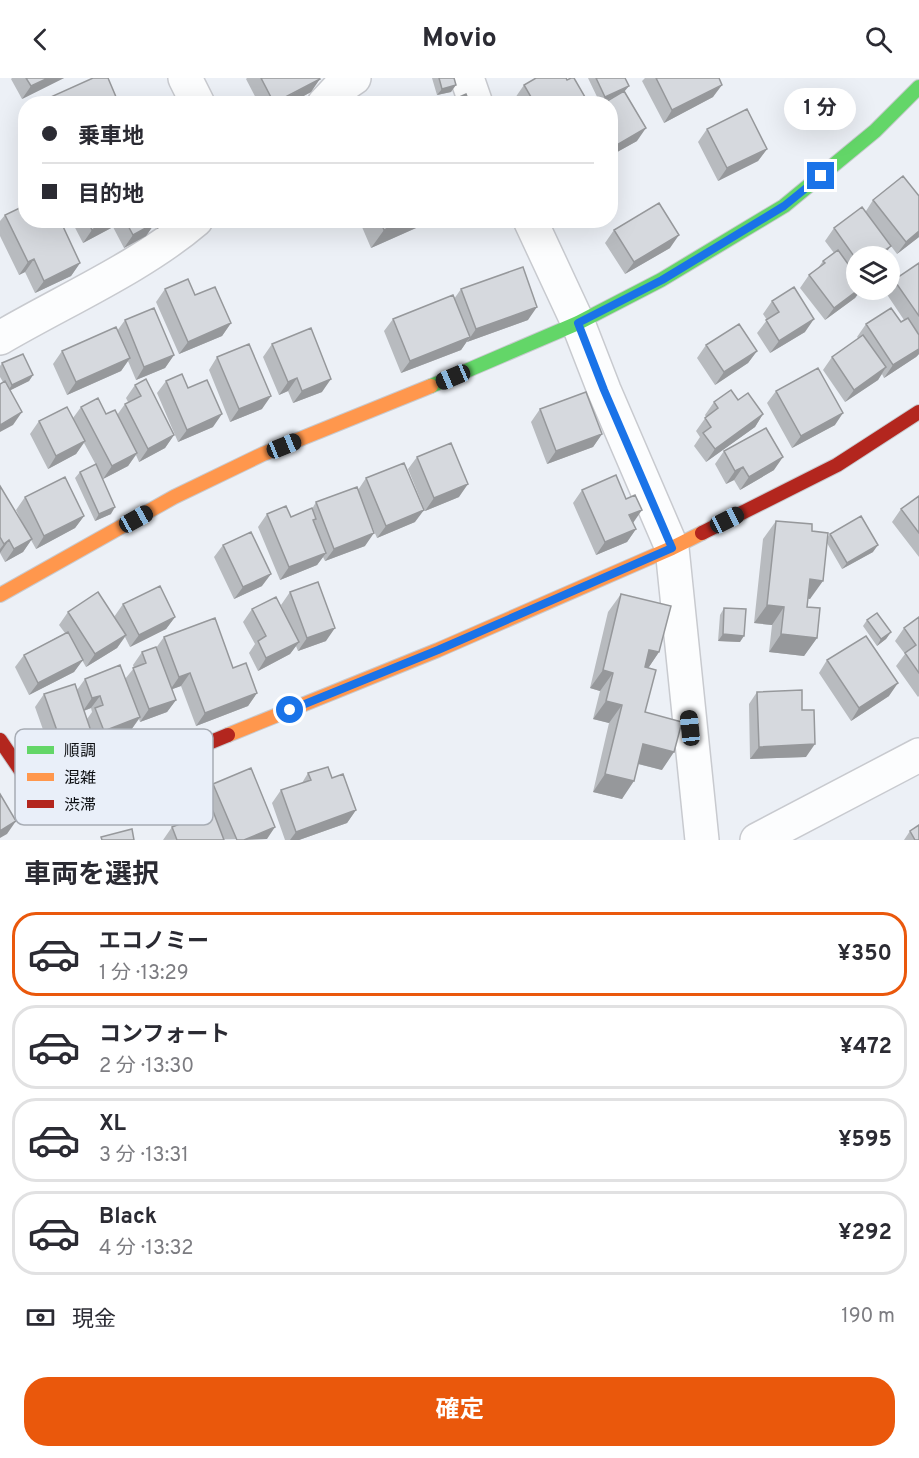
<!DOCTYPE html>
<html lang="ja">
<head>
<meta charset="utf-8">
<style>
	:root { --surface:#fff; --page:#f7f7f7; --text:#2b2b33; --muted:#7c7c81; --line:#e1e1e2; --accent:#ea580c }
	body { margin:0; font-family:Overpass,"Noto Sans JP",sans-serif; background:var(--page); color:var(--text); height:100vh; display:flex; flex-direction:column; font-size:22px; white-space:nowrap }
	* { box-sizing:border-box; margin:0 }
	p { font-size:20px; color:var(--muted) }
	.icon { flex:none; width:33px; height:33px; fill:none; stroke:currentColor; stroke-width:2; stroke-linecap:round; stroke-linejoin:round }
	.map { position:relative; height:762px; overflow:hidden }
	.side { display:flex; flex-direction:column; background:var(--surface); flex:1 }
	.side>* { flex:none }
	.top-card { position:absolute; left:18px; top:18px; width:600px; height:132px; border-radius:24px; box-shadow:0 6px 24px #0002; display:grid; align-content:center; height:132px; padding:0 24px; background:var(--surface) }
	.controls { position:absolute; left:846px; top:168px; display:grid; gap:12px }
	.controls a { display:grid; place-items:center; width:54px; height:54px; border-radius:50%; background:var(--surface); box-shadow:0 6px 24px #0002; font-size:30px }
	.end { position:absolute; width:27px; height:27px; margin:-14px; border:8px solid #1a73e8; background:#fff; box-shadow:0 0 0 3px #fff }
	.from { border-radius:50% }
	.bubble { position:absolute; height:42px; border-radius:21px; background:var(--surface); box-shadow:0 6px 24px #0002; font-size:20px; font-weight:700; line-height:42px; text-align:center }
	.car { position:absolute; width:18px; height:36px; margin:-18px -9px; border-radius:8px; box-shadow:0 0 4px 2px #0007; background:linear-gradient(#222 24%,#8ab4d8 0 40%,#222 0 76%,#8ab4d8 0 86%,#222 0) }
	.top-card b { display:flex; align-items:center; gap:21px; height:57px; font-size:22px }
	.top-card b+b { border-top:2px solid var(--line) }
	.top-card i { width:15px; height:15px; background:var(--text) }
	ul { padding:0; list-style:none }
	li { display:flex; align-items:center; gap:18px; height:84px; margin:0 12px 9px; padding:0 12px; border:3px solid var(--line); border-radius:24px }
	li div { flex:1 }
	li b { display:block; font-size:22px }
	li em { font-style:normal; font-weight:700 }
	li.active { border-color:var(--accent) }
	li>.icon { width:54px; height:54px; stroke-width:1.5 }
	h2 { padding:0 24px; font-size:27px; line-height:72px }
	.pay { display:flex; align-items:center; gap:15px; height:66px; padding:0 24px; font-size:22px }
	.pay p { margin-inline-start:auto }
	.primary-button { display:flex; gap:12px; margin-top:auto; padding:12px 24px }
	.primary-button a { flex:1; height:69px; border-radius:24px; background:var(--accent); color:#fff; font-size:24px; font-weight:700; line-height:69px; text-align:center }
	header { display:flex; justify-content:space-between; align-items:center; height:78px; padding:0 24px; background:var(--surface); font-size:27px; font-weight:700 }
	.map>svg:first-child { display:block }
</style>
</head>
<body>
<header><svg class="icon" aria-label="back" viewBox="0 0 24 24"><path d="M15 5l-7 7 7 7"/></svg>Movio<svg class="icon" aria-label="search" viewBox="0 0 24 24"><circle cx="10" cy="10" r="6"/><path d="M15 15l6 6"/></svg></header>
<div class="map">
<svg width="919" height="762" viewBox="0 0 919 762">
	<rect width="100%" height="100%" fill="#ecf0f6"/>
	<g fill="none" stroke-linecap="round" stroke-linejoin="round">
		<defs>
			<path id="street" d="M185,0l13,26
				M467,0l9,26
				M324,26l14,-15 16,-11
				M530,142l48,103 26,67 68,158 30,292
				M0,260c63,-37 141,-71 196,-118
				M757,762l162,-85"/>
			<path id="fast" d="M431,308l147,-63 83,-43 123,-74 91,-75 44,-44"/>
			<path id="slow" d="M0,517l174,-98 89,-43 168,-68
				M228,657l210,-85 234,-102 30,-15"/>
			<path id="jam" d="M702,455l135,-68 82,-53
				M0,662l38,56 29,5 161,-66"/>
		</defs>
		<use href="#street" stroke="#c8cacf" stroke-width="36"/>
		<use href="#fast" stroke="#c8cacf" stroke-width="16"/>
		<use href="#slow" stroke="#c8cacf" stroke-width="16"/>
		<use href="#jam" stroke="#c8cacf" stroke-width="16"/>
		<use href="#street" stroke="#fcfdfe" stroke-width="33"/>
		<use href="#fast" stroke="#63d668" stroke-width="14"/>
		<use href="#slow" stroke="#ff974d" stroke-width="14"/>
		<use href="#jam" stroke="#b3261e" stroke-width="14"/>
	</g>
	<path fill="#b8bbbf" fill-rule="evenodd" d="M12,0h52l-42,21 -11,-20z
		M247,0h72l-8,14 -22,12h-33l2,-2 -12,-23z
		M432,0h22l-3,14 -14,3z
		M588,0h37l-1,14 13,49 -27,15v-52l-2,-4 -8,3z
		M645,0h74l-6,19 -49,26 -22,-42z
		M567,2l18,17 -4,7h-62l-4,-6 9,-13z
		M707,51l60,20 -9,12 -40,20 -20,-39z
		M919,118v41l-22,17 -6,-8 -8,10h-27v34h5l-6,8 -30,22 -25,-32 9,-13 9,-7 5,-7 11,-8 -9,-12 9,-13 32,-17 7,-11z
		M5,137l75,48 -9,13 -36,17 -10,-21 -6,3 -19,-39v-15z
		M71,142h103l-17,9 -3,-5 -8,12 -22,12 -11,-21 -30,16z
		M359,142h75l-63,28z
		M614,152l56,18 -45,26 -20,-31z
		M919,185v91l-3,3 -32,21 -2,-4 -4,6 -33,22 -22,-32 9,-13 27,-18 -2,-2 9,-13 35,-2 3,-2 -18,-27 2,-3h2v-3l4,-7z
		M165,211l30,6 36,28 -9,13 -43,18 -23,-52z
		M461,211l67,31 -61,22v-1l-6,9 -60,23 -17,-42 9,-12 61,-20z
		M772,223l33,31 -35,21 -13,-20 10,-13 -4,-6z
		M125,242l49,35 -9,13 -29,12 -8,-19 -7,10 -54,24 -14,-31 9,-13 55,-20z
		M272,266l50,48 -29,11 -5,-12 -9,4 -16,-38z
		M706,267l51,6 -9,12 -33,22 -18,-27z
		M217,279l45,52 -32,13 -21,-52z
		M2,285l31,12 -4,6 -19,9 3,35 -10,-43 -3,-5v-11z
		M166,303l22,7 25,39 -35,15 -21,-49z
		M135,307l39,50 -9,13 -26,14 -3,-7 -8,11 -25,13 -4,-8 12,43 -16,7 -20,-43 5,-6 16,-7 -12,-22 -8,11 -28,15 -18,-35 9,-13 34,-3 8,-11 25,7 11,1 8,-11 3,-2 -2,-4z
		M776,313l59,34 -43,23 -25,-45z
		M738,322l25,14 -8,13 -49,35 -12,-16 6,-9 -4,-6 10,-14 -1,-2 9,-13z
		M540,331l62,25 -9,13 -46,17 -16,-42z
		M724,373l50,19 -34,20 -6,-10 -8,4 -11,-20z
		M417,379l42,40 -34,14 -17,-42z
		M366,400l49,44 -38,16 -12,-28v36l-40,15 -2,-4 -6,8 -37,15 -22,-53 9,-13 24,3 21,-8 4,-7 42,-12z
		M0,408l26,44 -10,-20 9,-13 59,19 -9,12 -39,21 -5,-9 -8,12 -18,10 -5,-9z
		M582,412l51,33 3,6 -9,13 -31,13 -23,-52z
		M919,418v61l-27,-35 9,-13z
		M776,443l36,10 15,7 3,-4 43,18 -31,17 -15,-26 -17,56 -2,-1 -1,9 10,31 -13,18 -35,-4 3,-27 -18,-2 9,-84z
		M223,467l39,41 -28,13 -20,-42z
		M290,514l36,49 -28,10 -2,-5 -6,8 -32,17 -9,-18 6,-9 -12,-22 9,-13 31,1 -2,-5z
		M621,516l38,58 -11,16 -3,44 17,58 -24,-6 -16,35 -29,-7 16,-69 -16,-4 7,-28 -10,-3 18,-76z
		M123,526l52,13 -9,12 -36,18 -5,-10 -8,11 -31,19 -4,-7 -8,12 -45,23 -14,-28 9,-12 41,-22 -6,-8 9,-13 48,9 -2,-4z
		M724,530l16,34 -22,-1 2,-26z
		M919,539v79l-1,1 -22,-31 9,-12 -10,-13 9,-13z
		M867,542l24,12 -5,7 -9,7 -14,-20z
		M164,559l69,31 24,25 -9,13 -52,20 -15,-40 -9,3 4,11 -9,12 -27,10 -1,-3 -8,11 -36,14 -1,-3 -9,12 -14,5 -3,-9 -16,6 -17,-48 9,-13 33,-4 8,-11h40l9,-11 -1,-3 9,-13 14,-4zM91,630l1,4 -5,7 -3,-8z
		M827,582l62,36 -38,25 -32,-48z
		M757,614l45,18 4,47 -56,2 -1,-55z
		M308,695l48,37 -9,13 -48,17h-14l-13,-37 9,-13 21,-7z
		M213,706l54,55 -104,1 9,-13 38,-15 -6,-15z
		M910,753l9,9h-15z"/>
	<path fill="#96989b" d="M48,0h16l-42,21 9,-13z
		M320,1l-9,13 -22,12h-15z
		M456,7l-5,7 -14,3 5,-6z
		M722,7l-9,12 -49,26 8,-13z
		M629,8l-5,6 -24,11 5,-6z
		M585,19l-4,7h-6z
		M646,50l-9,13 -27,15v-7z
		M767,71l-9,12 -40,20 9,-13z
		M110,142h7l-4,7 -30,16 9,-13z
		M166,142h8l-17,9 4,-6z
		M406,142h28l-63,28 13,-18z
		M155,145l-9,13 -22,12 9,-13z
		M919,153v6l-22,17 9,-12z
		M679,157l-9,13 -45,26 9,-12z
		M891,168l-8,10h-7z
		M34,181l-9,13 -6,3 9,-13z
		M80,185l-9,13 -36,17 9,-12z
		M858,212h3l-6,8 -30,22 9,-12z
		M537,229l-9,13 -61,22 9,-13z
		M814,241l-9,13 -35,21 9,-12z
		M231,245l-9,13 -43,18 9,-12z
		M470,259l-9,13 -60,23 9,-12z
		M919,271v5l-3,3 -32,21 9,-13z
		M757,273l-9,12 -33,22 9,-13z
		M174,277l-9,13 -29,12 8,-13z
		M130,280l-9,13 -54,24 9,-13z
		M886,289l-8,13 -33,22 9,-12z
		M33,297l-4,6 -22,11 5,-7z
		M297,300l-9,13 -9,4 9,-13z
		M331,301l-9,13 -29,11 9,-12z
		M271,318l-9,13 -32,13 9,-13z
		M22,334l-9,13 -13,7v-7z
		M843,335l-8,12 -43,23 9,-12z
		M222,336l-9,13 -35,15 9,-12z
		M763,336l-8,13 -49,35 9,-13z
		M602,356l-9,13 -46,17 9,-13z
		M174,357l-9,13 -26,14 9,-13z
		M85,363l-9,13 -28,15 8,-13z
		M137,375l-9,13 -25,13 9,-13z
		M783,379l-9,13 -34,20 9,-13z
		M743,389l-9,13 -8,4 9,-13z
		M468,406l-9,13 -34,14 9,-13z
		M115,429l-4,7 -16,7 4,-7z
		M424,432l-9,12 -38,16 9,-12z
		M642,432l-9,13 -4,-8z
		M84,438l-9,12 -39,21 8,-13z
		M636,451l-9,13 -31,13 9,-13z
		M374,455l-9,13 -40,15 9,-12z
		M32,461l-9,13 -18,10 9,-13z
		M9,462l-9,13v-4l4,-5z
		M878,467l-5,7 -31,17 5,-6z
		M326,475l-9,12 -37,15 9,-13z
		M271,496l-9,12 -28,13 9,-12z
		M810,501l13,2 -13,18 -12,-2z
		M767,527l17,2 -12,18 -18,-2z
		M175,539l-9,12 -36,18 9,-12z
		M335,550l-9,13 -28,10 9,-13z
		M891,554l-5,7 -9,7 4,-7z
		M723,556l21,2 -4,6 -22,-1z
		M781,556l36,4 -13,18 -35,-4z
		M126,557l-9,13 -31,19 9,-13z
		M299,564l-9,12 -32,17 8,-13z
		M649,572l10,2 -12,18 -10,-2z
		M83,582l-9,12 -45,23 9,-12z
		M603,592l10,3 -13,18 -10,-3z
		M190,595l-9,13 -11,4 9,-13z
		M898,605l-9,13 -38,25 8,-13z
		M257,615l-9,13 -52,20 9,-13z
		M100,618l-9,12 -8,3 9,-13z
		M176,622l-9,12 -27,10 9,-13z
		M606,623l16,4 -13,18 -16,-4z
		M140,639l-9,13 -36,14 9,-13z
		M77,659l-9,12 -16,6 9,-13z
		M94,662l-9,13 -14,5 9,-13z
		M643,666l31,8 -12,18 -31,-8z
		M815,666l-9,13 -56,2 9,-12z
		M605,696l29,7 -12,18 -29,-7z
		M356,732l-9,13 -48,17h-9l6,-8z
		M16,743l-9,13 -7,4v-7z
		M275,749l-8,12 -23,1z"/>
	<path fill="#d6d9de" stroke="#96989b" stroke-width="1.5" d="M26,0h22l-17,8z
		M93,0h15l11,26h-73l-2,-4z
		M261,0h58l1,1 -46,24z
		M439,0h15l2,7 -14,4z
		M536,0h30l1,2 4,-2h3l11,19 -10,7h-40l-11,-19z
		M596,0h29l4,8 -24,11z
		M656,0h63l3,7 -50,25z
		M624,13l22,37 -36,21v-45h-8z
		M466,16l4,10h-26z
		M425,21l2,5h-11z
		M747,31l20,40 -40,19 -20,-39z
		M903,98l16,20v35l-13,11 -33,-42z
		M659,125l20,32 -45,27 -20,-32z
		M26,127v15h34l20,43 -36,18 -10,-22 -6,3 -23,-47z
		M862,129l29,39 -15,10h-20v3l-22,-31z
		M87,142h23l-18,10z
		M125,142h28l2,3 -22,12z
		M380,142h26l-22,10z
		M838,172l18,25v15h2l-24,18 -25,-33 16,-12 -2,-2z
		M919,185v53l-25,-36z
		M523,189l14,40 -61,22 -15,-40z
		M188,201l7,16 20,-8 16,36 -43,19 -23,-53z
		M794,209l20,32 -35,22 -13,-21 13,-8 -7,-11z
		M453,217l17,42 -60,24 -17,-42z
		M154,230l20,47 -30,12 -19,-47z
		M891,230l10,14 7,-4 11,17v14l-26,16 -27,-41z
		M739,246l18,27 -33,21 -18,-27z
		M116,249l14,31 -54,24 -14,-31z
		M311,250l20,51 -29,12 -5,-13 -9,4 -16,-38z
		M863,257l23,32 -32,23 -22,-33z
		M249,266l22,52 -32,13 -22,-52z
		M23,276l10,21 -21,10 -10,-22z
		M818,290l25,45 -42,23 -25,-45z
		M182,296l6,14 19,-8 15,34 -35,16 -21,-49z
		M146,301l28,56 -26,14 -23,-45 16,-8 -6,-11z
		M5,303l17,31 -22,13v-41z
		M731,312l7,10 10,-7 15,21 -48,35 -12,-16 8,-6 -6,-9 13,-10 -4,-6z
		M586,314l16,42 -46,17 -16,-42z
		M98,320l8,16 9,-4 22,43 -25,13 -31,-59z
		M67,329l18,34 -29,15 -17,-35z
		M766,350l17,29 -34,20 -6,-10 -8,4 -11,-20z
		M451,365l17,41 -34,14 -17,-41z
		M404,385l20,47 -38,16 -20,-48z
		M96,386l19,43 -16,7 -19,-42z
		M616,397l10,24 9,-4 7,15 -13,5 7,14 -31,13 -23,-52z
		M65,399l19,39 -40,20 -19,-39z
		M0,408l32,53 -18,10 -5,-9 -5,4 -4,-7z
		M357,409l17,46 -40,16 -18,-47z
		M919,418v37l-18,-24z
		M286,428l5,11 21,-9 4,11 -3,1 13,33 -37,14 -22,-53z
		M861,438l17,29 -31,18 -17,-29z
		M776,443l36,3v7l16,2 -5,48 -13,-2 -3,28 13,1 -3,30 -36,-4 3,-27 -17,-2z
		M251,454l20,42 -28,13 -20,-42z
		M318,504l17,46 -28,10 -17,-46z
		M160,508l15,31 -36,18 -16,-31z
		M98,514l28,43 -31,19 -27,-42z
		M621,516l50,12 -12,46 -10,-2 -4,17 11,3 -11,42 37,10 -8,30 -31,-8 -9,37 -29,-7 17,-69 -16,-4 7,-28 -10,-3z
		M276,519l23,45 -33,16 -8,-17 8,-5 -14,-27z
		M724,530l22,1 -2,27 -21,-2z
		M877,535l14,19 -10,7 -14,-19z
		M919,539v56l-14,-20 11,-8 -12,-17z
		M215,540l18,50 13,-5 11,30 -52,20 -15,-40 -11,4 -15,-40z
		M68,554l15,28 -45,23 -14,-28z
		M866,558l32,47 -39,25 -32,-48z
		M156,569l20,53 -27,9 -16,-41 13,-5 -4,-11z
		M120,587l20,52 -36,14 -9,-23 8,-3 -3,-9 -8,2 -7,-19z
		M75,606l19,56 -14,5 -3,-8 -16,5 -17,-48z
		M802,612v20h12l1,34 -56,3 -2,-55z
		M328,689l4,11 11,-4 13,36 -60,22 -15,-42 30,-10 -3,-7z
		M251,690l24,59 -31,13h-7l-24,-56z
		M0,716l16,27 -16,10z
		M213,733l11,29h-47l-5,-13z
		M919,747v15h-4l-5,-9z
		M132,751l2,11h-32l-1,-3z"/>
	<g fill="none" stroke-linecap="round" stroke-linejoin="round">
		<path stroke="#1a73e8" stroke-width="8" d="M290,632l148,-60 234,-102 -68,-158 -26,-67 84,-43 122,-74 37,-30"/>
	</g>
	<rect x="15" y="651" width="198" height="96" rx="9" fill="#e9eff9" stroke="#a7acb4" stroke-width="1.5"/>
	<rect x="27" y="668" width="27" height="8" fill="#63d668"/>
	<rect x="27" y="695" width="27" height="8" fill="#ff974d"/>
	<rect x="27" y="722" width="27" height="8" fill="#b3261e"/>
	<g font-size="16" fill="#0d0f12">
		<text x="64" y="678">順調</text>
		<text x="64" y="705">混雑</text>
		<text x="64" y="732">渋滞</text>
	</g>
</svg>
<div class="controls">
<a><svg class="icon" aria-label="layers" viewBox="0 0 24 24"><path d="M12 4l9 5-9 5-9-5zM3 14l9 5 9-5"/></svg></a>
</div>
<i class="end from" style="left:290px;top:632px"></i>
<i class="end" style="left:821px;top:98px"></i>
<div class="bubble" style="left:784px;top:10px;width:72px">1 分</div>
<i class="car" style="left:453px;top:299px;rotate:247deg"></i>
<i class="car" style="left:284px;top:368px;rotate:68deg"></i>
<i class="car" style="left:136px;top:441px;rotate:61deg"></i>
<i class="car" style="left:727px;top:442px;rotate:63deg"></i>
<i class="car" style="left:690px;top:650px;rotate:354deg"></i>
<div class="top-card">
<b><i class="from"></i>乗車地</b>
<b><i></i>目的地</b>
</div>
</div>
<section class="side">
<h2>車両を選択</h2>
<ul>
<li class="active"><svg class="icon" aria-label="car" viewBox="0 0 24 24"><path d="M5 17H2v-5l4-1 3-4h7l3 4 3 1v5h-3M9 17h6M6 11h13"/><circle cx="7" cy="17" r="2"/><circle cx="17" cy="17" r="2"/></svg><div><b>エコノミー</b><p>1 分 · 13:29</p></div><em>¥350</em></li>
<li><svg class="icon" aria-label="car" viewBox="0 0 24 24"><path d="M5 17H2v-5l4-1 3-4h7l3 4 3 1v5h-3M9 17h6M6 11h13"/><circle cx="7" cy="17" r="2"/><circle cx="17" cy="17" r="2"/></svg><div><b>コンフォート</b><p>2 分 · 13:30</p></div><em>¥472</em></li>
<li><svg class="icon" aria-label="car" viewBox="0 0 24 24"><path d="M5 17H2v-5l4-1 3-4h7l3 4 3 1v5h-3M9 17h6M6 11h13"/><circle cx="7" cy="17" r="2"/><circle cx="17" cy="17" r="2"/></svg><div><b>XL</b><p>3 分 · 13:31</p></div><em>¥595</em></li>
<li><svg class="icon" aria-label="car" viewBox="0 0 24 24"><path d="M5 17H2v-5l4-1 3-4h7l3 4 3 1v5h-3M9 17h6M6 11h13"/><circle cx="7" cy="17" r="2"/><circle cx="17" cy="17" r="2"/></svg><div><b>Black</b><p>4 分 · 13:32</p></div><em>¥292</em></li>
</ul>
<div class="pay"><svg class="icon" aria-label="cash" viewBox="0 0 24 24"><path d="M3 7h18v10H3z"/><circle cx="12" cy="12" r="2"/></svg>現金<p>190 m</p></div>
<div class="primary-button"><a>確定</a></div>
</section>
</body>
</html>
